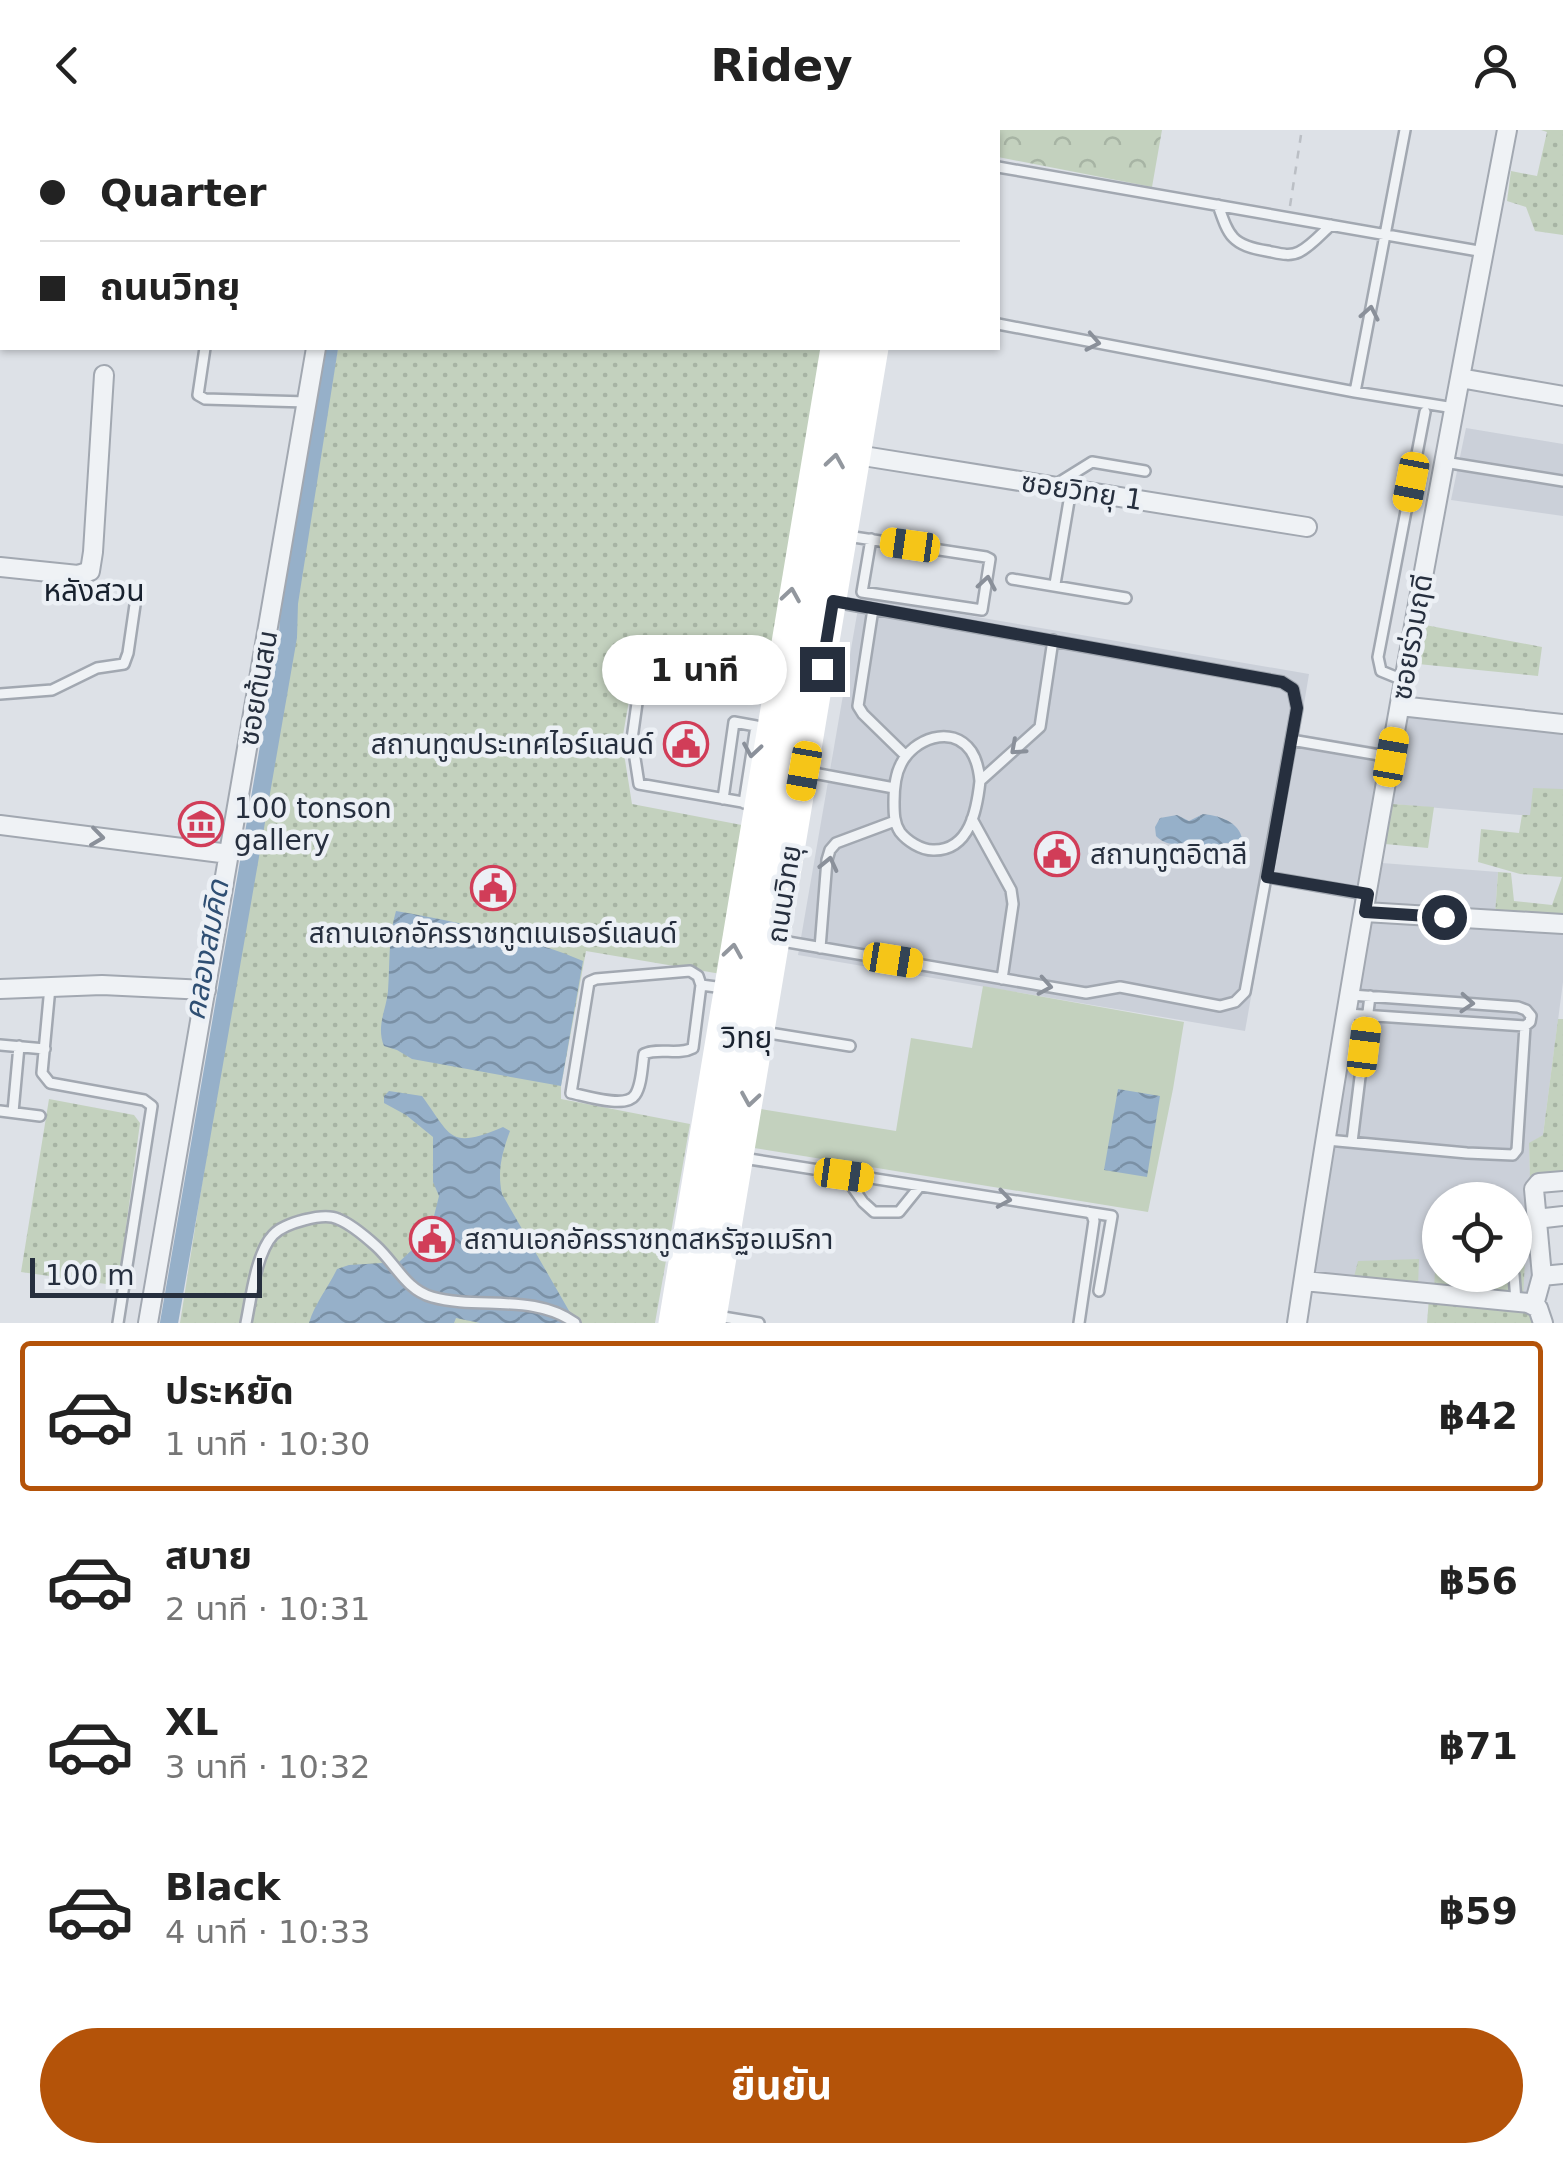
<!DOCTYPE html>
<html lang="th">
<head>
<meta charset="utf-8">
<style>
	:root { --surface:#fff; --page:#f6f6f6; --text:#222; --muted:#767676; --line:#e0e0e0; --accent:#b45309 }
	body { margin:0; font-family:"DejaVu Sans","Noto Sans Thai",sans-serif; background:var(--page); color:var(--text); height:100vh; display:flex; flex-direction:column; font-size:38px; white-space:nowrap }
	* { box-sizing:border-box; margin:0 }
	p { font-size:32px; color:var(--muted) }
	.icon { flex:none; width:55px; height:55px; fill:none; stroke:currentColor; stroke-width:2; stroke-linecap:round; stroke-linejoin:round }
	.map { position:relative; height:1193px; overflow:hidden }
	.drawer { display:flex; flex-direction:column; background:var(--surface); flex:1 }
	.drawer>* { flex:none }
	.guide { position:absolute; left:0px; top:0px; width:1000px; height:220px; box-shadow:0 2px 8px #0004; display:grid; align-content:center; height:220px; padding:0 40px; background:var(--surface) }
	.buttons { position:absolute; left:1422px; top:1052px; display:grid; gap:20px }
	.buttons a { display:grid; place-items:center; width:110px; height:110px; border-radius:50%; background:var(--surface); box-shadow:0 2px 8px #0004; font-size:50px }
	.scale { position:absolute; left:30px; bottom:25px; width:232px; box-sizing:border-box; padding-left:10px; border:5px solid #262f3e; border-top:0; font-size:28px; line-height:35px; white-space:nowrap; color:#262f3e; -webkit-text-stroke:8px #ecf0f5; paint-order:stroke }
	.end { position:absolute; width:45px; height:45px; margin:-22px; border:12px solid #262f3e; background:#fff; box-shadow:0 0 0 5px #fff }
	.from { border-radius:50% }
	.bubble { position:absolute; height:70px; border-radius:35px; background:var(--surface); box-shadow:0 2px 8px #0004; font-size:32px; font-weight:700; line-height:70px; text-align:center }
	.car { position:absolute; width:30px; height:60px; margin:-30px -15px; border-radius:12px; box-shadow:0 0 8px 2px #0007; background:linear-gradient(#f5c518 24%,#345 0 40%,#f5c518 0 76%,#345 0 86%,#f5c518 0) }
	.guide b { display:flex; align-items:center; gap:35px; height:95px; font-size:38px }
	.guide b+b { border-top:2px solid var(--line) }
	.guide i { width:25px; height:25px; background:var(--text) }
	ul { padding:18px 0 0; list-style:none }
	li { display:flex; align-items:center; gap:30px; height:150px; margin:0 20px 15px; padding:0 20px; border:5px solid transparent; border-radius:10px }
	li div { flex:1 }
	li b { display:block; font-size:38px }
	li em { font-style:normal; font-weight:700 }
	li.active { border-color:var(--accent) }
	li>.icon { width:90px; height:90px; stroke-width:1.5 }
	.cta { display:flex; gap:20px; margin-top:auto; padding:20px 40px }
	.cta a { flex:1; height:115px; border-radius:60px; background:var(--accent); color:#fff; font-size:40px; font-weight:700; line-height:115px; text-align:center }
	header { display:flex; justify-content:space-between; align-items:center; height:130px; padding:0 40px; background:var(--surface); font-size:45px; font-weight:700 }
	.map>svg:first-child { display:block }
</style>
</head>
<body>
<header><svg class="icon" aria-label="back" viewBox="0 0 24 24"><path d="M15 5l-7 7 7 7"/></svg>Ridey<svg class="icon" aria-label="person" viewBox="0 0 24 24"><circle cx="12" cy="8" r="4"/><path d="M4 21q1-7 8-7t8 7"/></svg></header>
<div class="map">
<svg width="1563" height="1193" viewBox="0 0 1563 1193">
	<defs>
		<pattern id="park-crowns" width="20" height="18" patternUnits="userSpaceOnUse" patternTransform="scale(2.5)"><rect width="20" height="18" fill="#c3d1be"/><path d="M2 6a3 3 0 1 1 6 0M12 15a3 3 0 1 1 6 0" fill="none" stroke="#a7b4a4"/></pattern>
		<pattern id="garden-dots" width="8" height="8" patternUnits="userSpaceOnUse" patternTransform="scale(2.5)"><rect width="8" height="8" fill="#c3d1be"/><path d="M2 2h.1M6 6h.1" fill="none" stroke="#a7b4a4" stroke-width="1.8" stroke-linecap="round"/></pattern>
		<pattern id="water-waves" width="16" height="10" patternUnits="userSpaceOnUse" patternTransform="scale(2.5)"><rect width="16" height="10" fill="#96b0c9"/><path d="M0 5q4-4 8 0t8 0" fill="none" stroke="#7a90a5"/></pattern>
	</defs>
	<rect width="100%" height="100%" fill="#dde1e7"/>
	<path fill="#cbd0d9" fill-rule="evenodd" d="M369,0h491v2h-484z
		M1466,298l97,16v72l-112,-16z
		M860,467l449,77 -10,60 84,14 -26,150 -86,-14 -26,147 -447,-76z
		M1407,586l156,16v75l-18,10 -153,-13z
		M1382,733l116,9 -3,43 -122,-7z
		M1373,790l190,12v50l-20,153 -14,9 5,150 -3,4 -218,-21 57,-353zM1440,1070h75v75h-75z"/>
	<path fill="#c3d1be" d="M983,856l201,36 -11,67 -25,123 -394,-64 7,-39 135,22 15,-93 61,10z"/>
	<path fill="url(#park-crowns)" d="M922,0h240l-10,57 -154,-30v-25h-76z"/>
	<path fill="url(#garden-dots)" d="M1541,0h22v105l-28,-4 -9,-24 -19,-6 4,-30 26,5 10,-44z
		M338,218h485l-55,328 -131,-22 -15,87 10,63 115,22 -26,148 -135,-23 -25,135v13l129,25 -35,199h-475l114,-724z
		M1425,495l117,22 -4,29 -120,-12z
		M1533,658l30,1v129l-68,-3 3,-43 13,1 3,28 38,4 10,-28 -42,-3 -42,-12 3,-33 38,4 3,-18h8z
		M1392,674l42,3 -6,41 -43,-4z
		M1558,889h5v158l-33,3 -1,-37 14,-8z
		M49,969l85,16 6,8 -21,157 -6,5 -92,-13z
		M1436,1122h4v23h75v-15l10,1 -2,36 -89,-8z
		M1419,1129l-1,28 -65,-6 5,-20z
		M1429,1168l98,8 11,17h-111z"/>
	<path fill="url(#water-waves)" d="M1203,684c21,2 43,11 39,35l-11,5 -2,-11h-6l-4,6 1,10 -4,5 -18,-1 -4,-21 -5,-1c-13,5 -24,4 -33,-5l-1,-9 5,-9 17,-3 12,6z
		M396,781c64,11 127,25 187,50l-22,125 -149,-27 -15,-9 -13,-4c-8,-20 2,-35 4,-55 2,-27 0,-53 8,-80z
		M1118,959l42,7 -13,81 -43,-7z
		M389,961l33,5c30,41 27,54 81,31l7,4c-8,22 -13,40 -8,63l74,129h-96l-24,-5 -2,5h-145c6,-20 19,-35 28,-54l12,-4 50,-3 15,-14 2,-14 18,-18 5,-20 -6,-14v-45l-27,-22 -22,-12v-7z"/>
	<g fill="none" stroke-linecap="round" stroke-linejoin="round">
		<path stroke="#96b0c9" stroke-width="18" d="M366,2l1,-2
			M169,1193l119,-686 1,-34 40,-255"/>
		<defs>
			<path id="service" d="M702,2v-2
				M998,37l486,85
				M1218,75c11,32 14,40 49,46 11,2 22,6 32,1 12,-6 22,-18 32,-27
				M998,194l357,68 99,16
				M205,218l-7,47 7,4 102,3
				M1355,262l50,-262
				M1444,332l119,19
				M1055,355l37,-23 53,9
				M847,406l139,21 4,2 -8,51 -120,-18 9,-53
				M1012,449l114,19
				M1055,454l16,-95
				M873,479l-15,97 5,8 43,42
				M643,530l-11,79 7,45 115,20
				M1403,550l-22,-9 -3,-14 47,-245
				M0,564l52,-4 45,-22 27,-4 4,-11 8,-55
				M1291,610l100,17
				M808,642l86,16
				M980,651c-1,-11 -3,-21 -9,-30 -19,-27 -58,-12 -70,13 -6,11 -7,25 -7,38 0,11 0,21 6,30 7,9 21,18 33,18 37,1 44,-41 47,-69l60,-54 13,-87
				M723,669l11,-77 22,4 -12,77
				M972,689l39,71 2,14 -11,75
				M1267,747l98,17
				M782,811l304,52 34,-6 100,19 15,-4 10,-10 52,-284 -4,-19 -11,-7 -447,-80
				M820,818l7,-88 3,-10 6,-7 59,-22
				M701,855l-8,63c-15,8 -33,-1 -49,6 -2,11 -2,31 -9,41 -9,14 -49,1 -64,-2l18,-111 7,-3 94,-8 8,5 3,9 23,3
				M50,857l-8,86 8,10 94,17 8,6 -34,217
				M1347,884l178,12 5,-4 1,-6 -5,-6 -8,-3 -167,-12
				M763,902l87,14
				M0,915l45,4
				M0,981l40,5
				M13,982l6,-66
				M1327,1010l140,13 46,2 4,-5 8,-124
				M1352,1012l18,-146
				M743,1028l369,58 -13,75
				M844,1045l19,27 11,10h25l21,-26
				M1514,1145l2,26
				M717,1186l42,7
				M246,1193c5,-24 10,-70 27,-88 11,-12 51,-23 65,-16 13,5 28,18 38,27 19,17 30,44 56,51 46,13 102,-4 143,26
				M1079,1193l15,-102 -2,-6 -4,-3"/>
			<path id="minor" d="M120,2l1,-2
				M183,2l1,-2
				M353,2l1,-2
				M1460,248l103,18
				M857,325l450,72
				M0,437l78,8 12,-4 3,-19 11,-177
				M1400,576l163,18
				M0,695l229,29
				M1365,782l198,12
				M0,859l102,-4 104,5
				M1536,1089l27,-3
				M1542,1146l21,-2
				M1304,1151l224,22 10,5 5,15
				M1534,1175l8,-29 -8,-87 5,-6 24,-2
				M148,1193l168,-975
				M1297,1193c60,-399 134,-796 210,-1193"/>
		</defs>
		<use href="#service" stroke="#a2a8b1" stroke-width="14"/>
		<use href="#minor" stroke="#a2a8b1" stroke-width="22"/>
		<path stroke="#bbbfc5" stroke-width="2.5" stroke-dasharray="8 8" stroke-linecap="butt" d="M1290,76l11,-71"/>
		<use href="#service" stroke="#eff2f5" stroke-width="9"/>
		<use href="#minor" stroke="#eff2f5" stroke-width="18"/>
		<path stroke="#fff" stroke-width="25" d="M868,2l1,-2
			M890,2v-2
			M911,2v-2
			M671,1193l162,-975
			M692,1193l162,-975
			M713,1193l163,-975"/>
	</g>
	<defs><path id="oneway-chevron" d="M-2-3.5L2.5 0L-2 3.5" fill="none" stroke-width="1.6" stroke-linecap="round" stroke-linejoin="round" transform="scale(2.5)"/></defs>
	<g stroke="#8a909a">
		<use href="#oneway-chevron" transform="translate(1370 183) rotate(-79)"/>
		<use href="#oneway-chevron" transform="translate(1093 212) rotate(11)"/>
		<use href="#oneway-chevron" transform="translate(987 453) rotate(-80)"/>
		<use href="#oneway-chevron" transform="translate(1017 618) rotate(138)"/>
		<use href="#oneway-chevron" transform="translate(752 620) rotate(99)"/>
		<use href="#oneway-chevron" transform="translate(97 707) rotate(7)"/>
		<use href="#oneway-chevron" transform="translate(829 734) rotate(-77)"/>
		<use href="#oneway-chevron" transform="translate(1045 856) rotate(10)"/>
		<use href="#oneway-chevron" transform="translate(1467 873) rotate(4)"/>
		<use href="#oneway-chevron" transform="translate(1004 1069) rotate(9)"/>
	</g>
	<g stroke="#92979e">
		<use href="#oneway-chevron" transform="translate(835 331) rotate(-81)"/>
		<use href="#oneway-chevron" transform="translate(791 465) rotate(-81)"/>
		<use href="#oneway-chevron" transform="translate(733 821) rotate(-81)"/>
		<use href="#oneway-chevron" transform="translate(750 969) rotate(99)"/>
	</g>
	<g fill="none" stroke-linecap="round" stroke-linejoin="round">
		<path stroke="#262f3e" stroke-width="12" d="M822,539l11,-68 449,81 11,7 4,19 -30,169 101,17 -3,18 79,5"/>
	</g>
	<defs>
		<symbol id="civic-ring" viewBox="-11 -11 22 22"><circle r="9.5" fill="#ecf0f5" stroke="#d13d58" stroke-width="1.5"/><path d="M-.6-6.5H3V-4.5H.6V-3L4-1V1h2V6H-6V1h2V-1L-.6-3ZM-1.2 2.5V6h2.4V2.5Z" fill="#d13d58"/></symbol>
		<symbol id="museum-ring" viewBox="-11 -11 22 22"><circle r="9.5" fill="#ecf0f5" stroke="#d13d58" stroke-width="1.5"/><path d="M0-6L6-3V-2H-6V-3ZM-5-1h2V3h-2ZM-1-1h2V3h-2ZM3-1h2V3H3ZM-6 4H6V6H-6Z" fill="#d13d58"/></symbol>
	</defs>
	<g fill-rule="evenodd">
		<use href="#civic-ring" x="661" y="589" width="50" height="50"/>
		<use href="#museum-ring" x="176" y="669" width="50" height="50"/>
		<use href="#civic-ring" x="1032" y="699" width="50" height="50"/>
		<use href="#civic-ring" x="468" y="733" width="50" height="50"/>
		<use href="#civic-ring" x="407" y="1084" width="50" height="50"/>
	</g>
	<g text-anchor="middle" dominant-baseline="central" stroke-width="9" stroke-linejoin="round" paint-order="stroke">
		<g font-size="28" fill="#262f3e" stroke="#ecf0f5">
			<text transform="translate(1082 361) rotate(9)">ซอยวิทยุ 1</text>
			<text transform="translate(1412 507) rotate(-80)">ซอยร่วมฤดี</text>
			<text transform="translate(258 558) rotate(-80)">ซอยต้นสน</text>
			<text transform="translate(784 764) rotate(-81)">ถนนวิทยุ</text>
		</g>
		<g font-size="28" fill="#262f3e" stroke="#ecf0f5" text-anchor="start">
			<text x="654" y="614" text-anchor="end">สถานทูตประเทศไอร์แลนด์</text>
			<text x="234" y="678">100 tonson<tspan x="234" dy="32">gallery</tspan></text>
			<text x="1090" y="724">สถานทูตอิตาลี</text>
			<text x="493" y="803" text-anchor="middle">สถานเอกอัครราชทูตเนเธอร์แลนด์</text>
			<text x="464" y="1109">สถานเอกอัครราชทูตสหรัฐอเมริกา</text>
		</g>
		<g font-size="30" fill="#18212e" stroke="#ecf0f5">
			<text x="94" y="460">หลังสวน</text>
			<text x="747" y="907">วิทยุ</text>
		</g>
		<g font-size="30" font-style="italic" fill="#2f4f73" stroke="#ecf0f5">
			<text transform="translate(206 820) rotate(-80)">คลองสมคิด</text>
		</g>
	</g>
</svg>
<div class="buttons">
<a><svg class="icon" aria-label="locate" viewBox="0 0 24 24"><circle cx="12" cy="12" r="6"/><path d="M12 2v4M12 18v4M2 12h4M18 12h4"/></svg></a>
</div>
<div class="scale">100 m</div>
<i class="end from" style="left:1444px;top:787px"></i>
<i class="end" style="left:822px;top:539px"></i>
<div class="bubble" style="left:602px;top:505px;width:185px">1 นาที</div>
<i class="car" style="left:1411px;top:352px;rotate:191deg"></i>
<i class="car" style="left:910px;top:415px;rotate:278deg"></i>
<i class="car" style="left:1391px;top:627px;rotate:10deg"></i>
<i class="car" style="left:804px;top:641px;rotate:190deg"></i>
<i class="car" style="left:893px;top:830px;rotate:99deg"></i>
<i class="car" style="left:1364px;top:917px;rotate:7deg"></i>
<i class="car" style="left:844px;top:1045px;rotate:98deg"></i>
<div class="guide">
<b><i class="from"></i>Quarter</b>
<b><i></i>ถนนวิทยุ</b>
</div>
</div>
<section class="drawer">
<ul>
<li class="active"><svg class="icon" aria-label="car" viewBox="0 0 24 24"><path d="M5 17H2v-5l4-1 3-4h7l3 4 3 1v5h-3M9 17h6M6 11h13"/><circle cx="7" cy="17" r="2"/><circle cx="17" cy="17" r="2"/></svg><div><b>ประหยัด</b><p>1 นาที · 10:30</p></div><em>฿42</em></li>
<li><svg class="icon" aria-label="car" viewBox="0 0 24 24"><path d="M5 17H2v-5l4-1 3-4h7l3 4 3 1v5h-3M9 17h6M6 11h13"/><circle cx="7" cy="17" r="2"/><circle cx="17" cy="17" r="2"/></svg><div><b>สบาย</b><p>2 นาที · 10:31</p></div><em>฿56</em></li>
<li><svg class="icon" aria-label="car" viewBox="0 0 24 24"><path d="M5 17H2v-5l4-1 3-4h7l3 4 3 1v5h-3M9 17h6M6 11h13"/><circle cx="7" cy="17" r="2"/><circle cx="17" cy="17" r="2"/></svg><div><b>XL</b><p>3 นาที · 10:32</p></div><em>฿71</em></li>
<li><svg class="icon" aria-label="car" viewBox="0 0 24 24"><path d="M5 17H2v-5l4-1 3-4h7l3 4 3 1v5h-3M9 17h6M6 11h13"/><circle cx="7" cy="17" r="2"/><circle cx="17" cy="17" r="2"/></svg><div><b>Black</b><p>4 นาที · 10:33</p></div><em>฿59</em></li>
</ul>
<div class="cta"><a>ยืนยัน</a></div>
</section>
</body>
</html>
